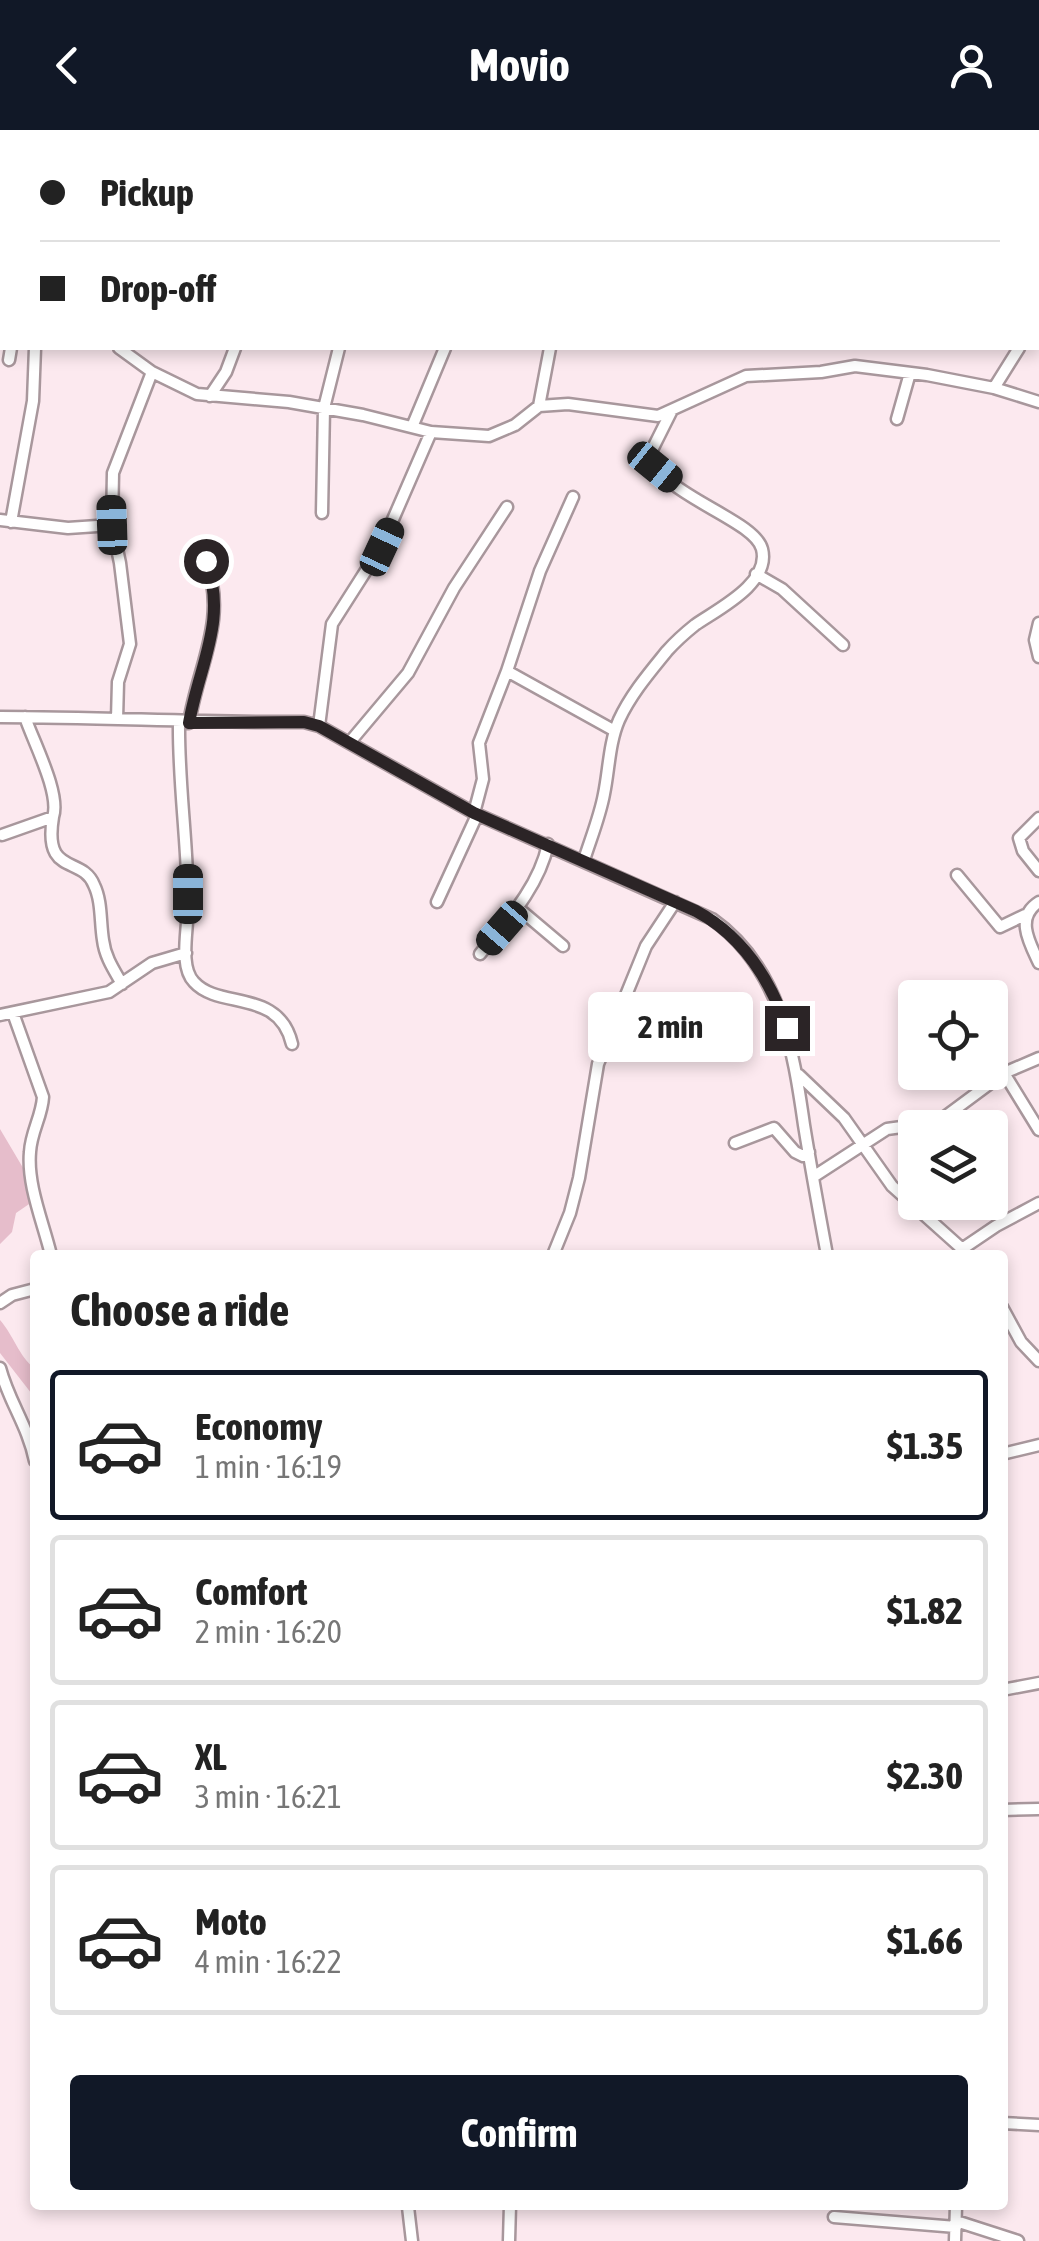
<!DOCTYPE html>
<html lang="en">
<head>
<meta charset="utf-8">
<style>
	:root { --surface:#fff; --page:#f2f2f2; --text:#222; --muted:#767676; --line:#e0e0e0; --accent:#111827 }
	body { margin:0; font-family:"Asap Condensed",sans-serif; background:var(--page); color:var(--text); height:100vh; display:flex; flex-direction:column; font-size:38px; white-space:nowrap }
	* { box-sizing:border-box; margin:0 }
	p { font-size:32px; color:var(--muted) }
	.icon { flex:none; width:55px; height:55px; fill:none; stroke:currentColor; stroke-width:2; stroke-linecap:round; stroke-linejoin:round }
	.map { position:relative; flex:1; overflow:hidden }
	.sheet { position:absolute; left:30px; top:1120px; width:978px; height:960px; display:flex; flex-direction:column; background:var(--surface); border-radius:10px; box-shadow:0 5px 15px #0003 }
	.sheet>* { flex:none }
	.top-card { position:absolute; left:0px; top:0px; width:1040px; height:220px; box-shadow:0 5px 15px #0003; display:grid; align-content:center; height:220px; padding:0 40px; background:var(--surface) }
	.tools { position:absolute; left:898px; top:850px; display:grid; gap:20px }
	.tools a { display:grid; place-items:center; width:110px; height:110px; border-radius:10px; background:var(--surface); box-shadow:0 5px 15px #0003; font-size:50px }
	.end { position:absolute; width:45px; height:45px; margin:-22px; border:12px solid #2b2426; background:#fff; box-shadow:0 0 0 5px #fff }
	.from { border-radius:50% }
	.bubble { position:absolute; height:70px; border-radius:10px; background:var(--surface); box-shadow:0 5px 15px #0003; font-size:32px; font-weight:700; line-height:70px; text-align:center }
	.car { position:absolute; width:30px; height:60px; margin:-30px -15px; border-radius:12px; box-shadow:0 0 8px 2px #0007; background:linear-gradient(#222 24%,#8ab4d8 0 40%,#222 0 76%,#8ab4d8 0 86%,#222 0) }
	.top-card b { display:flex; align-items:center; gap:35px; height:95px; font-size:38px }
	.top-card b+b { border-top:2px solid var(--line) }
	.top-card i { width:25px; height:25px; background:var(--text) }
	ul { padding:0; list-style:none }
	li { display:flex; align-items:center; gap:30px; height:150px; margin:0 20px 15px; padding:0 20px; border:5px solid var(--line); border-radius:10px }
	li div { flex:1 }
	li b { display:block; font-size:38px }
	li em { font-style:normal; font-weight:700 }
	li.active { border-color:var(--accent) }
	li>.icon { width:90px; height:90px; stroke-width:1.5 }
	h2 { padding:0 40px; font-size:45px; line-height:120px }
	.cta { display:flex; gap:20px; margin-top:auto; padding:20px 40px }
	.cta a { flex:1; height:115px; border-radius:10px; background:var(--accent); color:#fff; font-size:40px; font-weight:700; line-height:115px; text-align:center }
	header { display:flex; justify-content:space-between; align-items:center; height:130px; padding:0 40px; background:var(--accent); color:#fff; font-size:45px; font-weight:700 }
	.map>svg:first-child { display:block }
</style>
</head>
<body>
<header><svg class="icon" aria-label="back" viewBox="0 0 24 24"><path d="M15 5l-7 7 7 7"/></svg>Movio<svg class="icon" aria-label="person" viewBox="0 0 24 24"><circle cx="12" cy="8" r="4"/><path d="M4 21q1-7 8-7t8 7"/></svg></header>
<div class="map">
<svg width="1039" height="2111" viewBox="0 0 1039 2111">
	<rect width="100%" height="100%" fill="#fce9ef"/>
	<path fill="#e6bdcb" d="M0,999l32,54 3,17 -19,13 -4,19 -12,12z
		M0,1190c14,16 18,35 35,49v29l-35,-45z"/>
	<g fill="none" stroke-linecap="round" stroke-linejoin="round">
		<defs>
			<path id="minor" d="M602,0l5,2
				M165,2l1,-2
				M262,2l1,-2
				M418,2v-2
				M536,2l1,-2
				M639,2l2,-2
				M754,2l2,-2
				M949,2l1,-2
				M0,132l2,-7
				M0,151l2,-5
				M1038,190l1,-2
				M119,218l33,24 45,22 92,8 74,13 68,17 58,4 26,-11 24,-19 29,-2 90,12 88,-40 75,-4 34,-6 72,9 67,13 45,14
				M9,230l2,-12
				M994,258l25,-40
				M210,266l16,-24 9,-24
				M539,276l11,-58
				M897,289l13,-46
				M412,297l33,-79
				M322,383l2,-105 15,-60
				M0,390l68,8 44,-3
				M11,392l22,-121 2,-53
				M756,444l26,15 61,56
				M1039,493l-4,17 4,17
				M507,541l108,60
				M0,587c102,0 203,6 304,5l15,4 155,87 238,106c68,48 81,129 92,206 7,43 15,87 23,130
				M117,589l1,-37 12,-38 -10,-81 -8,-38 1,-52 39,-101
				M179,592c-1,67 11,133 8,200 -1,17 -6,47 7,60 25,28 85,6 98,62
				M189,593c9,-58 39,-103 17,-162
				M319,596l13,-102 49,-77 50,-115
				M350,612l58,-69 46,-85 53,-81
				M474,683l9,-34 -4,-36 28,-72 33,-100 33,-74
				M53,687c-10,60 29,38 41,68 8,16 6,37 9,55 2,17 11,30 19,44
				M1039,688l-20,20 4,13 16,20
				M2,705l51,-18c8,-23 -20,-76 -28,-100
				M584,730c7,-22 16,-44 20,-66 5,-24 5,-51 15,-74 12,-26 31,-48 48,-69 9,-10 18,-18 28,-26 21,-15 76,-41 67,-76 -8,-31 -109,-56 -111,-97l20,-40
				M957,745l43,52 25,-12
				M437,772l40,-87
				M1039,772c-24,15 -10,40 0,61
				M518,778l45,38
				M480,824c27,-33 59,-67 68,-110
				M13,883l30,84c-1,19 -12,35 -13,55 -3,33 13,70 21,103
				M0,885l109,-23 43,-29 34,-10
				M990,909l14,34 35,57
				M799,945l45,43 48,68 77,69
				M735,1013l39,-15 21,24 8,4 6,-4
				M813,1047l74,-48 51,-7 66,-49 35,-15
				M962,1119l34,-23 43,-23
				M553,1125l17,-42 9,-35 19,-114 48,-118 29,-44
				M0,1173l12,-8 23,-6
				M1002,1177l19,35 18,19
				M0,1238c9,34 28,58 35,93
				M1002,1324l37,-9
				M1002,1560l37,-7
				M1002,1680l37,-1
				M1002,1993l37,2
				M408,2077l4,34
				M834,2087l122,10
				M956,2091l62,20
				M509,2111l1,-36
				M955,2111l1,-36"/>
		</defs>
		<use href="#minor" stroke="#a8979c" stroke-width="15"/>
		<use href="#minor" stroke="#fff" stroke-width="10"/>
	</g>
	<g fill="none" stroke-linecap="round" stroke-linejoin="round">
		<path stroke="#2b2426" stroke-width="12" d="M206,431c22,59 -7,104 -17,162l115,-1 15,4 155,87 222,98c47,25 74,68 91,117"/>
	</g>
</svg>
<div class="tools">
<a><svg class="icon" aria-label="locate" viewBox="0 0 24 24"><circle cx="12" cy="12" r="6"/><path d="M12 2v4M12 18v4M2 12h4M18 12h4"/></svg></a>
<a><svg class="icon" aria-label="layers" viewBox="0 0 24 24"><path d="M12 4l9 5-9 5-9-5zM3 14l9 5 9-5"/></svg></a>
</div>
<i class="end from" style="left:206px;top:431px"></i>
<i class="end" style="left:787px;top:898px"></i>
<div class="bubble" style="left:588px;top:862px;width:165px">2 min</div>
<i class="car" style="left:655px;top:337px;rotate:129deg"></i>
<i class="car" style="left:112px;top:395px;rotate:358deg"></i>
<i class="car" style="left:382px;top:417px;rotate:25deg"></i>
<i class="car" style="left:188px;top:764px;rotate:0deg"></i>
<i class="car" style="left:502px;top:798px;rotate:221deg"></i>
<div class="top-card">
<b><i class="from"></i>Pickup</b>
<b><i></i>Drop-off</b>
</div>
<section class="sheet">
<h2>Choose a ride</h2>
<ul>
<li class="active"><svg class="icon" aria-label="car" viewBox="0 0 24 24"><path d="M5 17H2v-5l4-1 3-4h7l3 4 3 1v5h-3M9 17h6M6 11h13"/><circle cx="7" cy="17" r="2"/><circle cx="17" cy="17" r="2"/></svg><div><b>Economy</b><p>1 min · 16:19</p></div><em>$1.35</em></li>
<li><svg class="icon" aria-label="car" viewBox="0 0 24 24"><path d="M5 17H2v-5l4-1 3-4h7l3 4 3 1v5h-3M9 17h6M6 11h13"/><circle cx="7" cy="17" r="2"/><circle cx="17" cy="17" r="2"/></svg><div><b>Comfort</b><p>2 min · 16:20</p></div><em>$1.82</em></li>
<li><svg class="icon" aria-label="car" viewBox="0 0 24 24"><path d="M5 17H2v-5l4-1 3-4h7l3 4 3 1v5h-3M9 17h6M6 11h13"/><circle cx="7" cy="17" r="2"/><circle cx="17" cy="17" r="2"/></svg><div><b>XL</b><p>3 min · 16:21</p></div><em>$2.30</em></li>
<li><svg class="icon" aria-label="car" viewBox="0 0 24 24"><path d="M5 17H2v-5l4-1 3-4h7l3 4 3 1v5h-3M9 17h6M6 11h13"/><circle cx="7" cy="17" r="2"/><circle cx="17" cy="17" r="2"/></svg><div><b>Moto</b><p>4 min · 16:22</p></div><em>$1.66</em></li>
</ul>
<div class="cta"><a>Confirm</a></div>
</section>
</div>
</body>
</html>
